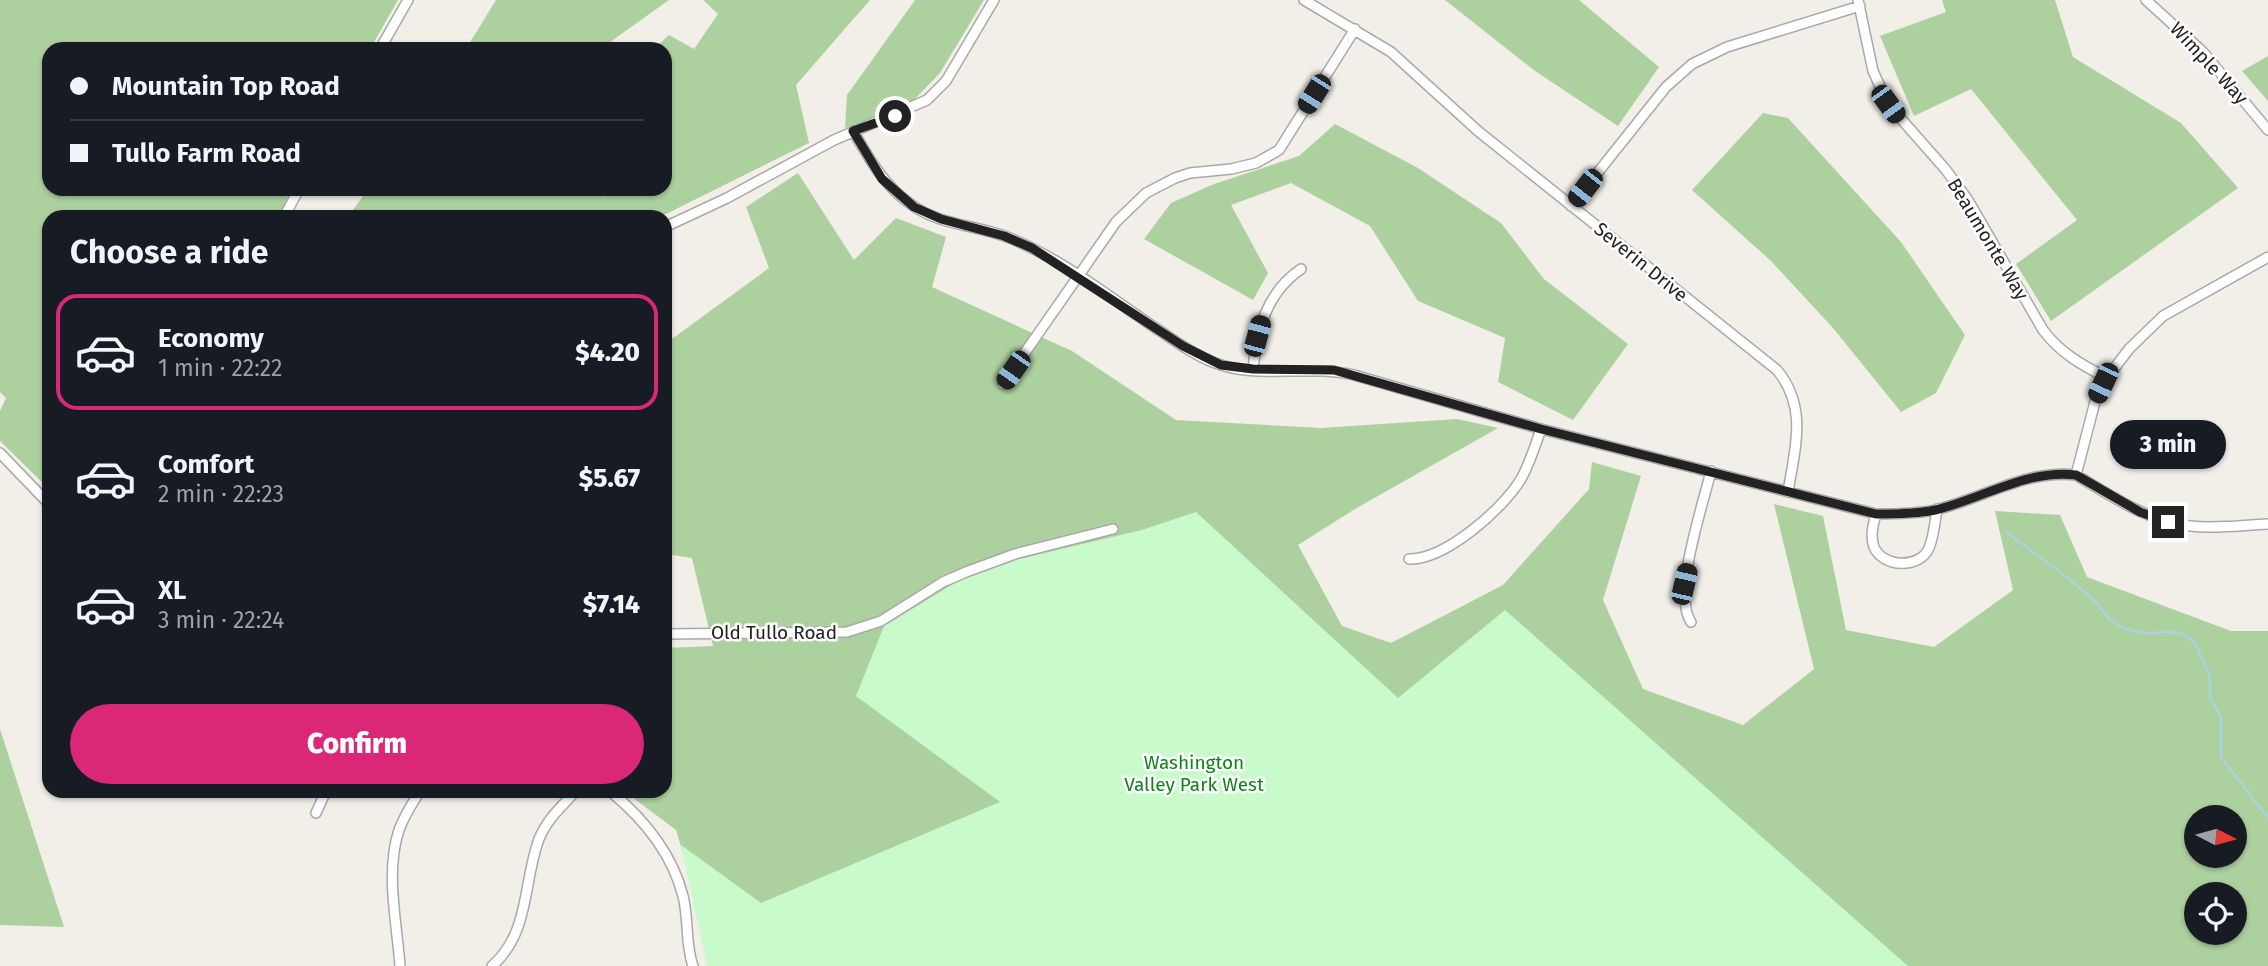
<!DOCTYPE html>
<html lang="en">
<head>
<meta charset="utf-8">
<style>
	:root { --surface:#171b24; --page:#20242c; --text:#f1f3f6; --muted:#9ea1a6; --line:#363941; --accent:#db2777 }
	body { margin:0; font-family:"Fira Sans",sans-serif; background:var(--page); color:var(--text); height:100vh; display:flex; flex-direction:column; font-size:26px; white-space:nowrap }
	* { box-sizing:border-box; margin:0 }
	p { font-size:23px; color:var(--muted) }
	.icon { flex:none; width:38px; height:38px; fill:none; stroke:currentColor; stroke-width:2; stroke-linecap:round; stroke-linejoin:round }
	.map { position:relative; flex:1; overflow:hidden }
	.side { position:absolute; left:42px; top:210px; width:630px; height:588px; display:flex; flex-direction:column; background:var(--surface); border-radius:21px; box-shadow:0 2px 5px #0004 }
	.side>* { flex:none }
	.hud { position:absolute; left:42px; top:42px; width:630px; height:154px; border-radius:21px; box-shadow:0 2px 5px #0004; display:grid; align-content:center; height:154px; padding:0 28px; background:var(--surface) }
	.needle { width:46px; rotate:96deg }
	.controls { position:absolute; left:2184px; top:805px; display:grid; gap:14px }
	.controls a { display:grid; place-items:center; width:63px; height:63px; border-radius:50%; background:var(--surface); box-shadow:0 2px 5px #0004; font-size:35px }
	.end { position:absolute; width:32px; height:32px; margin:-16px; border:9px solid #222; background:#fff; box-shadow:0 0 0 4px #fff }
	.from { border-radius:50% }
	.bubble { position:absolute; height:49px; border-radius:24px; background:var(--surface); box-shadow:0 2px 5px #0004; font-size:23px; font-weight:800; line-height:49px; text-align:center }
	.car { position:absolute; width:21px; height:42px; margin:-21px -10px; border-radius:9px; box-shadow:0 0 5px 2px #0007; background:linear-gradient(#222 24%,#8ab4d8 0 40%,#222 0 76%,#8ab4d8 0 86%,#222 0) }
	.hud b { display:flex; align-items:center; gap:24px; height:66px; font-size:26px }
	.hud b+b { border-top:2px solid var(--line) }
	.hud i { width:18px; height:18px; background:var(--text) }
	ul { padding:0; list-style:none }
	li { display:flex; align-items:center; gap:21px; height:116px; margin:0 14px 10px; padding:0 14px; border:4px solid transparent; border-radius:21px }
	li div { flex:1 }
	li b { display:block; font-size:26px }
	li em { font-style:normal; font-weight:800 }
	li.active { border-color:var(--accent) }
	li>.icon { width:63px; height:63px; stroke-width:1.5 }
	h2 { padding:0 28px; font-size:32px; line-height:84px }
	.cta { display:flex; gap:14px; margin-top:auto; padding:14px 28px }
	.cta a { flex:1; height:80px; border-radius:42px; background:var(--accent); color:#fff; font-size:28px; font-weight:800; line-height:80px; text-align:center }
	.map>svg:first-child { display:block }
</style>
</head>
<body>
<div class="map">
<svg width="2268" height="966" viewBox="0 0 2268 966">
	<rect width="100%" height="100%" fill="#f2efe9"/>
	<path fill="#add19e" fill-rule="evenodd" d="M0,0h398l-28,49h-321v140h242l-12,28h-230v272l-49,-48v-30l6,-13 -6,-6z
		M496,0h173l-63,45 3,4h-143z
		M703,0h167l-74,85 13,58 -149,74h-312l20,-28h220l16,8 3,-8h58v-140h-11l15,-14 25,14 24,-35z
		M915,0h69l-44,73 -32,33 -63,22 2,-33z
		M1445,0h134l80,67 -41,59 -83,-55z
		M1942,0h113l18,57 108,66 57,65 -187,133 -35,-57 61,-44 -106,-131 -57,27 -34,-80 66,-24z
		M2268,56v45l-26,-30z
		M1763,113l25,5 113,124 64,93 -29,58 -35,19 -68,-84 -62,-67 -79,-71z
		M1335,124l83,44 83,55 43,56 84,65 -55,76 -75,-38 7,-44 -87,-37 -48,-75 -79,-43 -60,22 37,68 -15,27 -109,-61 27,-36 43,-19 85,-28z
		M798,173l56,87 42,-42 50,19 -14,50 140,64 104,69 145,8 136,-9 41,9 -143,81 -57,36 44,81 49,17 112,-58 86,-96 3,-27 49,14 -38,124 40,89 100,36 71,-56 -40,-165 49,12 23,114 88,17 79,-57 -18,-79 65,4 27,62 144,54h37v335h-1551l-41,-136 -52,-39h41v-143l48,-2 -21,-88 -27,-4v-210l104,-76 -23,-61zM2196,817h39v39h-39zM2196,894h39v39h-39z
		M0,729l64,198 -64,-2z"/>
	<path fill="#c8facc" d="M1196,512l202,186 107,-88 403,356h-1201l-26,-121 80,58 239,-101 -144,-106 28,-70 79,-48 26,-12 153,-36z"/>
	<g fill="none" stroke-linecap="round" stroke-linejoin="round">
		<path stroke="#aad3df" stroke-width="2.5" d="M2006,532l62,46 28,24 13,17 17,10 19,4 25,-1 13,2 11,7 16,36v21l11,19v40l47,61"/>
		<defs>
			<path id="minor" d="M1304,0l87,52 87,79 299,239c31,37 18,78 11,122
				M1858,0l15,71 15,33 58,66 22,30 75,130c17,23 39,35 64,48
				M2146,0l57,52 65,78
				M380,49l28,-49
				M853,131c17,29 31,55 59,74 27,20 64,20 95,32 54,21 102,60 150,92 20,13 41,29 64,36 39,13 89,0 133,10l187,54 335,85c20,0 40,0 59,-4 47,-11 91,-41 141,-35 36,21 72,47 115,51 26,3 51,-1 77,-2
				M1571,206l95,-119 26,-23 35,-17 133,-41
				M284,217l15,-28
				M665,227l62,-29 107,-58 93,-40 19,-19 48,-81
				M1253,369c4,-39 13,-76 48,-100
				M1003,384l113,-162 30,-29 29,-15 15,-5 41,-4 25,-6 23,-13 76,-121
				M0,453l49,51
				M2076,475l20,-77 7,-15 26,-34 34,-33 105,-59
				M1876,514c-3,11 -6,22 -2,33 9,21 46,22 55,1 5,-12 6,-26 8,-39
				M1409,559c36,1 94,-50 112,-80 9,-16 14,-33 20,-50
				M1691,622c-19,-27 12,-117 20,-151
				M665,634l182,-2 34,-11 62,-39 23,-10 49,-18 98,-25
				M610,791c34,28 62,62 73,105 6,23 2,48 10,70
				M316,813l10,-22
				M400,966c-3,-43 -15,-94 -1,-136 5,-14 13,-26 21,-39
				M492,966c38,-33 31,-84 47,-127 8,-20 23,-33 37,-48"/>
		</defs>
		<use href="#minor" stroke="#a9a9a9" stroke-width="12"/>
		<use href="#minor" stroke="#fff" stroke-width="9"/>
	</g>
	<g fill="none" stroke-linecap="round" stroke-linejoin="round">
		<path stroke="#222" stroke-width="9" d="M895,116l-42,15 29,48 32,28 27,12 63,17 28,12 151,98 38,19 32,4 81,1 207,59 335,85c20,0 40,0 59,-4 47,-11 91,-41 141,-35l64,37 28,10"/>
	</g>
	<g text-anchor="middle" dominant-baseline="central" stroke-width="5" stroke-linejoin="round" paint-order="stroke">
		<g font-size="19" fill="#222" stroke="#fff">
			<text transform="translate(2209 63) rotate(47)">Wimple Way</text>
			<text transform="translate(1988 239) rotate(59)">Beaumonte Way</text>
			<text transform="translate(1641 262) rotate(39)">Severin Drive</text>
			<text x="774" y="632">Old Tullo Road</text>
		</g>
		<g font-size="19" fill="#0c8416" stroke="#fff">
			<text x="1194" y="762">Washington<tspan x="1194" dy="22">Valley Park West</tspan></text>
		</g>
	</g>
</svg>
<div class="controls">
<a><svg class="needle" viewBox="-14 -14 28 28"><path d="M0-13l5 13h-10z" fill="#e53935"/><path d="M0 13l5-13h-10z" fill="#9ea1a6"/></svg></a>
<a><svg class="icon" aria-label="locate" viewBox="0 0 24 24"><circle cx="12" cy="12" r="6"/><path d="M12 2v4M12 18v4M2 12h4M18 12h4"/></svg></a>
</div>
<i class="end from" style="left:895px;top:116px"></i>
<i class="end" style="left:2168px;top:522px"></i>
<div class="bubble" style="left:2110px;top:420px;width:116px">3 min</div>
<i class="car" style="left:1314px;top:94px;rotate:212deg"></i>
<i class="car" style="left:1888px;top:104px;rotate:144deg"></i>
<i class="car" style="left:1585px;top:188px;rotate:218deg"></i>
<i class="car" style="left:1257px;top:336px;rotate:15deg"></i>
<i class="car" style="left:1013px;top:370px;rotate:215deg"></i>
<i class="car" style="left:2103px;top:383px;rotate:205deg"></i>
<i class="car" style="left:1684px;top:584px;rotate:13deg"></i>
<div class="hud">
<b><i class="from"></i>Mountain Top Road</b>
<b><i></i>Tullo Farm Road</b>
</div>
<section class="side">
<h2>Choose a ride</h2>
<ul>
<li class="active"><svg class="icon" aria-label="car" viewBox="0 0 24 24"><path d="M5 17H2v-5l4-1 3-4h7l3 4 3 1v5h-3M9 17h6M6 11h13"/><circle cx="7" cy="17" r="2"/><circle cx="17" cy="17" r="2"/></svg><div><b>Economy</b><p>1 min · 22:22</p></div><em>$4.20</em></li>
<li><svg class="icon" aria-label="car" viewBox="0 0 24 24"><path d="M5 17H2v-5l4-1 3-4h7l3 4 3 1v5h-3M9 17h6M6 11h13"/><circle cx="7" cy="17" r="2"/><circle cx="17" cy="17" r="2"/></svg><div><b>Comfort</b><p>2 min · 22:23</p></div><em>$5.67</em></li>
<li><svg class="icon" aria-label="car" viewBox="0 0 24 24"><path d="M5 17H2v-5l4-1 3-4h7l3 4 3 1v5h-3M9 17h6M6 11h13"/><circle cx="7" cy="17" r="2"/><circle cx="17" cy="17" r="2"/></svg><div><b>XL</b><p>3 min · 22:24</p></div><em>$7.14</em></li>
</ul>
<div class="cta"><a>Confirm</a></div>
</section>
</div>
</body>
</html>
